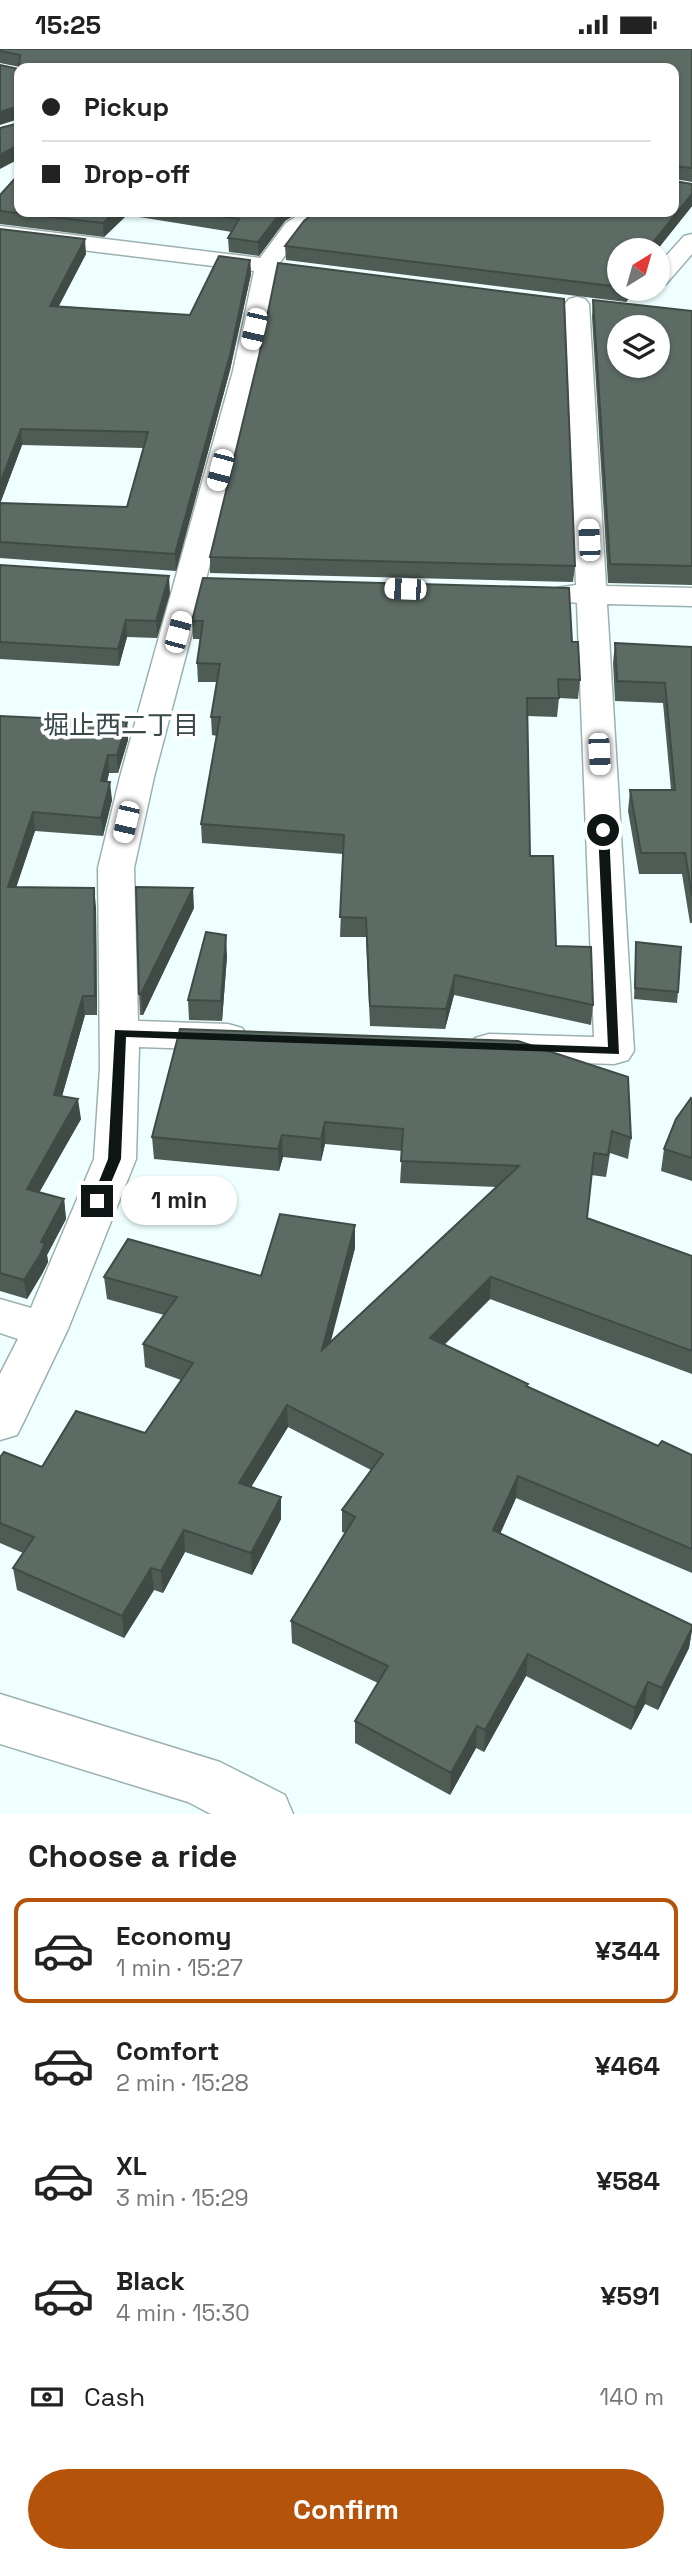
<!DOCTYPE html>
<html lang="en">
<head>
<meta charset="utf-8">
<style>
	:root { --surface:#fff; --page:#f2f2f2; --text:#222; --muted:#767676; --line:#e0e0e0; --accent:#b45309 }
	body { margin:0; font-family:"Space Grotesk","Noto Sans JP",sans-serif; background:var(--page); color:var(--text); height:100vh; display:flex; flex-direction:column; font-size:26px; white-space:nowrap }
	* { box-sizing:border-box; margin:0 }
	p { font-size:23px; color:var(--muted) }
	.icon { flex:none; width:38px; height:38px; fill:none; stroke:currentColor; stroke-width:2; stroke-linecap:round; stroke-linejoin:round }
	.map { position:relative; height:1765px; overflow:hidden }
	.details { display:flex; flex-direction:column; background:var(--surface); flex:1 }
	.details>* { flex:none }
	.banner { position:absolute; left:14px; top:14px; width:665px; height:154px; border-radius:14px; box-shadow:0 2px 5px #0004; display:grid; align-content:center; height:154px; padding:0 28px; background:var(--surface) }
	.needle { width:46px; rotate:37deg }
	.fabs { position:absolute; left:607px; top:189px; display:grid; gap:14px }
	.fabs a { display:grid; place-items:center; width:63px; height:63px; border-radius:50%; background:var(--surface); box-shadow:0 2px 5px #0004; font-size:35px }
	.end { position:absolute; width:32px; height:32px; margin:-16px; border:9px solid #0e1515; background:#fff; box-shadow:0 0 0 4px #fff }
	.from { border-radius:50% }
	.bubble { position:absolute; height:49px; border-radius:24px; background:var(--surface); box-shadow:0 2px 5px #0004; font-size:23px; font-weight:700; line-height:49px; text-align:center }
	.car { position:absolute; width:21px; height:42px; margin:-21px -10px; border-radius:9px; box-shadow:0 0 5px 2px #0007; background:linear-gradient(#fff 24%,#345 0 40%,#fff 0 76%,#345 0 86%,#fff 0) }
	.banner b { display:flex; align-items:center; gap:24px; height:66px; font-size:26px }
	.banner b+b { border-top:2px solid var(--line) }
	.banner i { width:18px; height:18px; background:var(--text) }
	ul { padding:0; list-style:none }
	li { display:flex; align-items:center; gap:21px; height:105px; margin:0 14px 10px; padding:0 14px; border:4px solid transparent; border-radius:14px }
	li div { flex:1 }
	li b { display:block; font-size:26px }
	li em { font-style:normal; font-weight:700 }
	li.current { border-color:var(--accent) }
	li>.icon { width:63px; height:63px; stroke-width:1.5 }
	h2 { padding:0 28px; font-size:32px; line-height:84px }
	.pay { display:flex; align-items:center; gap:18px; height:77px; padding:0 28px; font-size:26px }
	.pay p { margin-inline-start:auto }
	.button { display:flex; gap:14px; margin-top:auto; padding:14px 28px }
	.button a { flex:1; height:80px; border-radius:42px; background:var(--accent); color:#fff; font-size:28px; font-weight:700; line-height:80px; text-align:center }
	.status { display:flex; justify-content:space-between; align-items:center; height:49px; padding:0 35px; background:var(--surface); direction:ltr }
	.status svg { height:19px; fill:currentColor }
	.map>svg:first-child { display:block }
</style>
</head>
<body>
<div class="status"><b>15:25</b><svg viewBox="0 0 49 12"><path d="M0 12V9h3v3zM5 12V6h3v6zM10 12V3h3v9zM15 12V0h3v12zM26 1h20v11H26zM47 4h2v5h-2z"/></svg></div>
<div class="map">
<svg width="692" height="1765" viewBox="0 0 692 1765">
	<rect width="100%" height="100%" fill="#efffff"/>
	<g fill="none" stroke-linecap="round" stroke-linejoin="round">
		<defs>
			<path id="minor" d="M303,163h24l-25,21 -24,32 -21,106 -35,147 -68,259 -20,91 4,153 90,3 14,4 6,9 -6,9 -14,4 -89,-3 -3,112 -68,170 -44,92 -7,14 -17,5v-66l18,-35 -18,-6v-34l31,9 63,-149 6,-91 -2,-200 22,-91 113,-406 21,-100 -254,-31v-14l260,32 26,-35z
				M692,185v20l-26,30 -8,2v-21l26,-29z
				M577,248l8,2 4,5 17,282 86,2v18l-85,-2 27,447 -6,9 -14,4 -125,-4 -14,-4 -6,-9 6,-9 14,-4 105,3 -17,-434 -20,-3 -5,-6 5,-6 19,-3 -11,-281 4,-5z
				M0,1645l220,68 65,33 8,19h-82l-23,-12 -188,-58z"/>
		</defs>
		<use href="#minor" stroke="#9db0b0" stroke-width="3"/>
		<use href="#minor" fill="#fff" fill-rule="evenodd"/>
	</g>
	<path fill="#4f5c56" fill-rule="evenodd" d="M0,0h692v133l-672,-115 -20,-4z
		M692,135v22l-35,44h-37v39h13l-1,5 -6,8 -340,-42 -1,-14z
		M0,146l19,17h280l-14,9 -26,35 -30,-4 -1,-14 4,-6 -105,-17 -23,22 -104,-13z
		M0,180l86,25 -27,52 131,9 60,-55 1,14 -21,96 -54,201 -176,-13zM22,396l121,3 -16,59 -127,-4z
		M593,251l99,11v274l-84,-2 -16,-266z
		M210,508l365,9 -2,16 -363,-9z
		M0,516l170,28 -13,45 -30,-1 -8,29 -119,-7z
		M192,572l380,21 8,38 -2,19 -19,-1 -2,19 -30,-1 3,140 26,90 37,59 -2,20 -137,-30 -9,34 -75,-3 -4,-89h-26l3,-83 -141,-11 -1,-19 16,-88 -5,-1 -1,-18 6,-35h-19l-1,-19 3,-24h-7z
		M615,594l77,4v-2v278h-2l-8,-49h-43l-11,-63 2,-21h41l-8,-87 -48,-2 -2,-38z
		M0,667l127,6 1,18 -10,33h-9l-2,9 5,18 -9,36 -68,-5 -19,56 80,20 1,108h-12l-23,81 19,23 -42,73 25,7 2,20 -19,36 1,7 -6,12 -15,25 -27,-8z
		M194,859l-51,107h-3l-1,-21z
		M636,893l42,50 -1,11 -43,-4z
		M227,907l-5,65 -33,-1 -1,-20z
		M518,992l113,97 -3,21 -18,-6 -4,24 -15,-2 -4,43 105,38v118l-202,-75 -45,45 83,43 130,59 34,9v118l-176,-75 -16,36 192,91v6l-3,17 -31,62 -13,-6 -14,26 -105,-54 -42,76 -8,-4 -26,47 -95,-52v-22l23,-38 -86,-40 -1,-22 54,-88 -3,-1v-22l29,-40 -83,-43 -37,60 30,10v22l-29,56 -67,-23 -22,41 -9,-3 -30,48 -107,-48 -4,-22 10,-15 -23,-10v-86l42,10 103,-34 36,-53 -36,-13 -2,-23 21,-29 -57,-16 -3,-22 157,-1 94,-28 -25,94 166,-155 -96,-4 2,-32 -77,-7 -4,17 -38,-4 -4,14 -125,-12 -2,-22z
		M692,1050v82l-31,-10 3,-22z"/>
	<path fill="#404b46" d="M19,57v13l-19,6v-13z
		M19,96v14l-19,10v-14z
		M692,145v12l-35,44h-10z
		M114,163h12l1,3 -23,22 -1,-14z
		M281,163h18l-14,9 -26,35 -1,-14z
		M85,190l1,15 -35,66 -1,-14z
		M250,211l1,14 -21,96 -54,201 -1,-17z
		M627,240h6l-1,5 -6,8z
		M21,380l1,16 -22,59v-21z
		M169,527l1,17 -13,45 -1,-17z
		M126,571l1,17 -8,29 -1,-17z
		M127,673l1,18 -10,33 -1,-18z
		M108,706l1,18 -6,26 -2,-18z
		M110,733l2,18 -9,36 -2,-18z
		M33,763l2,19 -25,75 -2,-19z
		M94,839l2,19 1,108 -2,-19z
		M193,839l1,20 -51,107 -2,-21z
		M226,886l1,21 -5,65 -1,-20z
		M455,926l-1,20 -9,34 1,-20z
		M83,947l2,19 -28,99 -3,-19z
		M78,1050l3,20 -51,90 -3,-20z
		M325,1073v22l-4,17v-22z
		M282,1086l1,22 -4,14 -1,-22z
		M64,1150l2,20 -19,36 1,7 -6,12 -15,25 -3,-19 17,-38z
		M355,1176v23l-32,124 -1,-22z
		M491,1228l-1,22 -61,61 1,-22z
		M287,1356l1,22 -48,78 -1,-22z
		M518,1427l-2,22 -24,54 1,-22z
		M281,1448v22l-29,56 -1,-22z
		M184,1481l1,22 -22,41 -2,-22z
		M151,1519l3,22 -30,48 -2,-22z
		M692,1579l-3,20 -31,62 4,-22z
		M528,1605l-2,22 -42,76 1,-22z
		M648,1633l-3,22 -14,26 4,-22z
		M477,1677l-1,22 -26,47 1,-22z"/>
	<path fill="#5c6b64" stroke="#404b46" stroke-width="2" fill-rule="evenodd" d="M0,0h692v119l-18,-2v-98h-655l1,-13 -20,-4z
		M0,16l19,4v37l-19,6z
		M19,74v22l-19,10v-27z
		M19,125v38h95l-11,11 -103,-12v-16z
		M674,132l18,3v10l-45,56h-27v37l-335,-41 19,-25 11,-9h359z
		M194,163h87l-23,30 -30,-4 11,-19z
		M0,180l85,10 -35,67 140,9 29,-59 31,4 -20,95 -55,199 -175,-12v-39l127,4 21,-75 -127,-3 -21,54z
		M278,214l286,36 11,267 -365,-9 49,-201z
		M593,251l99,11v255l-82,-2zM620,278h38v39h-38z
		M0,516l169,11 -13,45 -30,-1 -8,29 -118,-7z
		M203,529l366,10 3,54h6l2,38 -22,-1 1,19h-32l3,158h23l3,90 35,1 2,58 -138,-30 -9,34 -76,-3 -4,-88 -26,-1 4,-82 -143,-11 19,-107h-9l9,-53 -23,-1 6,-42h-11z
		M615,594l77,4v249l-7,-43h-44l-11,-63h45l-10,-107 -48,-2z
		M0,667l127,6 -10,33h-9l-7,26 9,1 -9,36 -68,-6 -25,75 86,1 1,108h-12l-29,99 24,4 -51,90 37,10 -23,43 4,1 -5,12 -16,25 -24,-7z
		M136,838l57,1 -52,106h-2z
		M206,883l20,3 -5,66 -33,-1z
		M636,893l45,5 -3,45 -43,-4z
		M180,980l338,12 110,36 3,61 -19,-7 -4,24 -14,-2 -7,65 105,38v95l-201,-74 -61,61 98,46 -2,2 132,60 4,-5 30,14v94l-174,-73 -25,54 199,95v3l-30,60 -14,-6 -13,26 -107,-54 -43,76 -8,-4 -26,47 -96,-52 33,-55 -97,-45 64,-104 -13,-7 41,-56 -96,-49 -48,78 42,14 -30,56 -67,-23 -23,41 -10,-3 -29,48 -109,-48 21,-31 -34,-14v-66l4,-5 38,15 34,-56 69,22 48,-70 -50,-19 34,-47 -73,-20 24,-38 133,37 19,-62 75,11 -33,125 197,-184 -118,-5 2,-32 -78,-7 -4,17 -39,-4 -4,14 -126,-12z
		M691,1049l1,1v59l-28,-9 12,-30z"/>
	<path fill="#0e1515" d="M603,778l6,3 10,224 -493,-17 -5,122 -19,45h-10l-1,-3 17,-42 7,-129 493,17 -10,-217z"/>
	<g text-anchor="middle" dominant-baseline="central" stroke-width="7" stroke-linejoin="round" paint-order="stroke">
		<g font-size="26" fill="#384949" stroke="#fff">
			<text x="121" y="676">堀止西二丁目</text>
		</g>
	</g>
</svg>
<div class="fabs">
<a><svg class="needle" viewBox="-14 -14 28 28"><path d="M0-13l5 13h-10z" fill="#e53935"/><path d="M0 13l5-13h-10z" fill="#767676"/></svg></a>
<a><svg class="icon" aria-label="layers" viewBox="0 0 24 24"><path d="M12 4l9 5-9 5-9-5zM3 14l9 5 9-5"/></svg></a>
</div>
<i class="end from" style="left:603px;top:781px"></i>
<i class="end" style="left:97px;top:1152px"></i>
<div class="bubble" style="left:121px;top:1127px;width:116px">1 min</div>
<i class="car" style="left:254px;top:280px;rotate:193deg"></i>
<i class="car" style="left:220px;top:421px;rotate:195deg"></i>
<i class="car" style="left:589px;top:491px;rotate:357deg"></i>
<i class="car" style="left:405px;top:540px;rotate:272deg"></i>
<i class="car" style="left:178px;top:583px;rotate:15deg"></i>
<i class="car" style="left:599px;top:705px;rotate:177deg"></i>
<i class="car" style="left:126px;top:773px;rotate:193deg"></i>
<div class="banner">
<b><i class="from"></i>Pickup</b>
<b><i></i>Drop-off</b>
</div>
</div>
<section class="details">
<h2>Choose a ride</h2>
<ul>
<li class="current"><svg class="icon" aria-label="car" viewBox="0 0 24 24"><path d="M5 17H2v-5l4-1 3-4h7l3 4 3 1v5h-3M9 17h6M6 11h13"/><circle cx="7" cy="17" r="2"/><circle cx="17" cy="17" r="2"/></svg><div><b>Economy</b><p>1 min · 15:27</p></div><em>¥344</em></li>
<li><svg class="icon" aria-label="car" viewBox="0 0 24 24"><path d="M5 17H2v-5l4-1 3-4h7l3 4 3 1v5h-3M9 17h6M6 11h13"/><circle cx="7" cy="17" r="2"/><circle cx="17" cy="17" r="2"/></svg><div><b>Comfort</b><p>2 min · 15:28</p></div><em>¥464</em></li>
<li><svg class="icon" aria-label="car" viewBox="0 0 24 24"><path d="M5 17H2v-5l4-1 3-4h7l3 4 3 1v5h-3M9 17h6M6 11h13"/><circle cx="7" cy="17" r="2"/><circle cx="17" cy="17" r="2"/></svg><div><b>XL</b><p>3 min · 15:29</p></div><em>¥584</em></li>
<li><svg class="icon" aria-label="car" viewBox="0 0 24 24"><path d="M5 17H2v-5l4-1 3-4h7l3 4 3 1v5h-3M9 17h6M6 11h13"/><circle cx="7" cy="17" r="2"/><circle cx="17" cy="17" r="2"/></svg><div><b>Black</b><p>4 min · 15:30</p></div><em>¥591</em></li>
</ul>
<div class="pay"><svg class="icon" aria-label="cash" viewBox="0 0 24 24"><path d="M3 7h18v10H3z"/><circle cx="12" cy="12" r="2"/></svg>Cash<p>140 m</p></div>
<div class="button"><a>Confirm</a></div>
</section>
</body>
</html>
